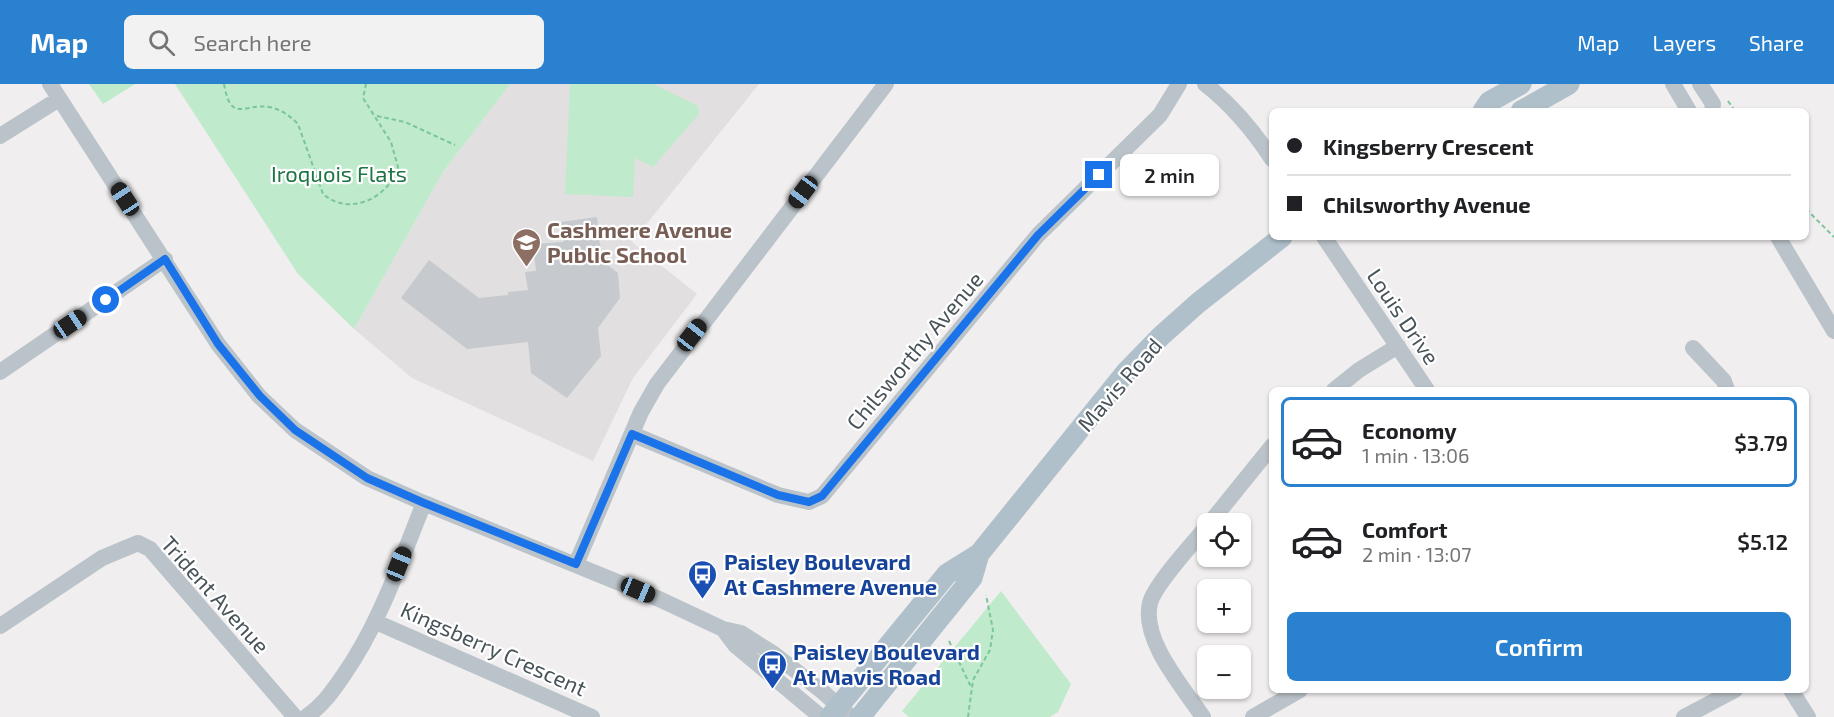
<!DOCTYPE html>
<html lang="en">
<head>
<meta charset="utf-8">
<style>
	:root { --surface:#fff; --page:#f2f2f2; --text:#202124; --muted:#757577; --line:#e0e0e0; --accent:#2981cf }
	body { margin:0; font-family:"Exo 2",sans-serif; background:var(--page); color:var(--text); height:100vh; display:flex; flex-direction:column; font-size:22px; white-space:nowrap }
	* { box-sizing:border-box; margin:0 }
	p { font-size:20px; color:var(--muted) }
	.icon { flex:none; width:33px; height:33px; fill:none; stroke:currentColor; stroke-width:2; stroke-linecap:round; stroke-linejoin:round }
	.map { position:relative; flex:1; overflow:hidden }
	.details { position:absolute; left:1269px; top:303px; width:540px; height:306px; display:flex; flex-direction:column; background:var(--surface); border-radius:9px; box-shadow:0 2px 4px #0004 }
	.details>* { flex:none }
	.banner { position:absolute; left:1269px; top:24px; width:540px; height:132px; border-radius:9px; box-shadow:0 2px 4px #0004; display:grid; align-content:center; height:132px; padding:0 18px; background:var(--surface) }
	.buttons { position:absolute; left:1197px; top:429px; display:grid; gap:12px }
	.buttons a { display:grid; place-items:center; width:54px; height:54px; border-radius:9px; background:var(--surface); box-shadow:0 2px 4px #0004; font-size:30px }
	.end { position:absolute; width:27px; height:27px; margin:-14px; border:8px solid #1a73e8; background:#fff; box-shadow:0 0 0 3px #fff }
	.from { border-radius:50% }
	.bubble { position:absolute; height:42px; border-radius:9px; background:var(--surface); box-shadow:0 2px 4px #0004; font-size:20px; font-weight:600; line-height:42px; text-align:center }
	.car { position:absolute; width:18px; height:36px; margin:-18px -9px; border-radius:8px; box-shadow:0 0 4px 2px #0007; background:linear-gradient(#222 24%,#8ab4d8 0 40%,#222 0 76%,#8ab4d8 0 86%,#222 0) }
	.banner b { display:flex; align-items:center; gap:21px; height:57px; font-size:22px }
	.banner b+b { border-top:2px solid var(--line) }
	.banner i { width:15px; height:15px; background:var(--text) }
	ul { padding:10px 0 0; list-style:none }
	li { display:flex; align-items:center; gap:18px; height:90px; margin:0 12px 9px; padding:0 6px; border:3px solid transparent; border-radius:9px }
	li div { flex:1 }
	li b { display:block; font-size:22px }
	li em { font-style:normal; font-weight:600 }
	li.current { border-color:var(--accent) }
	li>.icon { width:54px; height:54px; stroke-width:1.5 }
	.primary-button { display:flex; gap:12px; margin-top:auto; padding:12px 18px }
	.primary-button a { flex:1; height:69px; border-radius:9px; background:var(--accent); color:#fff; font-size:24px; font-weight:600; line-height:69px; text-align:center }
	header { display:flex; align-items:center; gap:36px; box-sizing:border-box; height:84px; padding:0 30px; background:var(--accent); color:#fff }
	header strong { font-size:28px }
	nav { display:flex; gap:33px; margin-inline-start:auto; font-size:21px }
	.search { width:420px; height:54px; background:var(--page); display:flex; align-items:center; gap:15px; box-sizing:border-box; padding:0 21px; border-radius:9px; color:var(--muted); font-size:22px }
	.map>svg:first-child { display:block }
</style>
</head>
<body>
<header>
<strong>Map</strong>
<div class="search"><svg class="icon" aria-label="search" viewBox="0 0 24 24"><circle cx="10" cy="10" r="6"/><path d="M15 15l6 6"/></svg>Search here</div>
<nav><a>Map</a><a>Layers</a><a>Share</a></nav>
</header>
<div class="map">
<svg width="1834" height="633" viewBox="0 0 1834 633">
	<rect width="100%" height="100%" fill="#f0eeee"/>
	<path fill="#e1dfdf" d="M510,0h249l-127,158 65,52 -64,84 -40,83 -181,-83 -58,-49 89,-157z"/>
	<path fill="#bfeacc" d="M89,0h46l-32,20z
		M175,0h335l-67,88 -89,157 -56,-55z
		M570,0h83l45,22 1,8 -46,53 -18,-9 -2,39 -68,-3z
		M1001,507l70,93 -13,28 -8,5h-141l-7,-6z"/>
	<path fill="#c6c9cd" d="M597,133l5,44 16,12 2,25 -22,30 3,28 -34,42 -36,-25 -3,-31 -61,7 -66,-51 28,-38 50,38 29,-3v-3l20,-2 -3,-18 11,-1 -3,-27 30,-2 -2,-20z"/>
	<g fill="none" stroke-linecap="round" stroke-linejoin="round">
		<path stroke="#7bc59a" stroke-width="2" stroke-dasharray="4.5 3" stroke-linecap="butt" d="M224,0c7,40 20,19 45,23 12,2 21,9 29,17l25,70c26,23 66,4 75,-27l-7,-25 -28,-44 3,-14
			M1728,17l7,10
			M377,32l28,6 50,23
			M1806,125l28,28
			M949,557l22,46
			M968,633l5,-37 17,-30 3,-20 -7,-35"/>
		<path stroke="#bac3c9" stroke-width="16" d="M50,0l168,260 41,52 36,34 72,48 57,25 235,96 64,30 18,4 33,21 49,38 28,25
			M1205,0c27,21 48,46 67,75
			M1673,0l16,27
			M1700,0l13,20 -1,7
			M0,52l59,-37
			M1324,153l103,153
			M1778,153l56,94
			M1693,264l31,33 3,9
			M0,288l165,-113
			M1334,306l25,-20 39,-24
			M632,350l146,61 31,7 13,-6 216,-261 122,-120 19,-31
			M1209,440l63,-78
			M576,480l65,-152 16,-28 229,-300
			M376,538l216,95
			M0,542l102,-68 36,-15 12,6 145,168
			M723,545l12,16 86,72
			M1791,606l17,27
			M306,633c17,-12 25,-24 37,-41 37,-53 57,-114 81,-173
			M1203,633c-20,-30 -62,-77 -53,-114 4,-18 44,-61 58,-78
			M1253,633l47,-27
			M1684,633l51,-27"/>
		<path stroke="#b0c0ca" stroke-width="21" d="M1483,27l6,-9 32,-18
			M1521,27l48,-27
			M830,633l117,-143 32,-20 147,-182 35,-36 37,-33 84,-66
			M860,633l112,-139 7,-24"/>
	</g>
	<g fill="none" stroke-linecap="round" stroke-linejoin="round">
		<path stroke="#1a73e8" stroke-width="8" d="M106,216l59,-41 53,85 42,52 35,34 72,48 57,25 152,61 56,-130 146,61 31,7 13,-6 216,-261 61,-60"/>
	</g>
	<defs>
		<symbol id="school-pin" viewBox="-11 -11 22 30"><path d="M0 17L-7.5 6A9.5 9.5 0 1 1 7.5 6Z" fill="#8d6e63" stroke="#fff"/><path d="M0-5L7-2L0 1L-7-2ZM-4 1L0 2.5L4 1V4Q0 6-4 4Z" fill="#fff"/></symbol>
		<symbol id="bus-pin" viewBox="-11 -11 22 30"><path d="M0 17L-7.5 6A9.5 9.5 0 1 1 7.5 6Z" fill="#1a4fb4" stroke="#fff"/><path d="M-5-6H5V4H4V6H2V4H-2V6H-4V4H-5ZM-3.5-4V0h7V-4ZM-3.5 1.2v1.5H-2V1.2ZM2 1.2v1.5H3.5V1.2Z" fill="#fff"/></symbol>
	</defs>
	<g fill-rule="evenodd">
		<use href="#school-pin" x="510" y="142" width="33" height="45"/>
		<use href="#bus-pin" x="686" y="474" width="33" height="45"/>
		<use href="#bus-pin" x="756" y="564" width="33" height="45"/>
	</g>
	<g text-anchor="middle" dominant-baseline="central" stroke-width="4.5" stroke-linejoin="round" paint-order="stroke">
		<g font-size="22" fill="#1f7442" stroke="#fff">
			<text x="339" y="89">Iroquois Flats</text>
		</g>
		<g font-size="22" font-weight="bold" fill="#785e54" stroke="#fff" text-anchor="start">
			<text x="547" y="145">Cashmere Avenue<tspan x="547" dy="25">Public School</tspan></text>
		</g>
		<g font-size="22" fill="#485359" stroke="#fff">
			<text transform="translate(1404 232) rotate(56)">Louis Drive</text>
			<text transform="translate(914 266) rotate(-50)">Chilsworthy Avenue</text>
			<text transform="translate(1119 300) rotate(-49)">Mavis Road</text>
			<text transform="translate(216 510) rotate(48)">Trident Avenue</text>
			<text transform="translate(494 564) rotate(24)">Kingsberry Crescent</text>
		</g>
		<g font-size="22" font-weight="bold" fill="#164399" stroke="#fff" text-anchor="start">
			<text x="724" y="477">Paisley Boulevard<tspan x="724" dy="25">At Cashmere Avenue</tspan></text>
			<text x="793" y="567">Paisley Boulevard<tspan x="793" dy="25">At Mavis Road</tspan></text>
		</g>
	</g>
</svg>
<div class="buttons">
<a><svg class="icon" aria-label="locate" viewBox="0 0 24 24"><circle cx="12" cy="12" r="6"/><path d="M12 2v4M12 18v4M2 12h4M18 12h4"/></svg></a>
<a>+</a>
<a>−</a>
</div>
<i class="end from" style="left:106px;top:216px"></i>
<i class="end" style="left:1099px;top:91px"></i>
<div class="bubble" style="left:1120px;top:70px;width:99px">2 min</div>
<i class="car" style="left:803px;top:108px;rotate:217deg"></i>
<i class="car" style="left:125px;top:115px;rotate:327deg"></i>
<i class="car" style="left:70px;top:240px;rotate:56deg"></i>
<i class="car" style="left:692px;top:251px;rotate:38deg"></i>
<i class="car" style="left:399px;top:480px;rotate:22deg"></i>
<i class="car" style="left:638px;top:506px;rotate:113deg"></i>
<div class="banner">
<b><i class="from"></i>Kingsberry Crescent</b>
<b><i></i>Chilsworthy Avenue</b>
</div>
<section class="details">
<ul>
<li class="current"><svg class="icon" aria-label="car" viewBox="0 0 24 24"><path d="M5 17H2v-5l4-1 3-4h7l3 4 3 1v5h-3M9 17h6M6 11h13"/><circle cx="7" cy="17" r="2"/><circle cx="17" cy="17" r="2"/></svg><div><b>Economy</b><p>1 min · 13:06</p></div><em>$3.79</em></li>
<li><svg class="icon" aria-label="car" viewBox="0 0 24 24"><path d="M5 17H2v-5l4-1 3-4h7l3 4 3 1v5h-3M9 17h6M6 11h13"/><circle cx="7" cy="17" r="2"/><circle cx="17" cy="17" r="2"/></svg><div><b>Comfort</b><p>2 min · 13:07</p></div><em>$5.12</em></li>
</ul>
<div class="primary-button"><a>Confirm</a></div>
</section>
</div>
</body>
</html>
